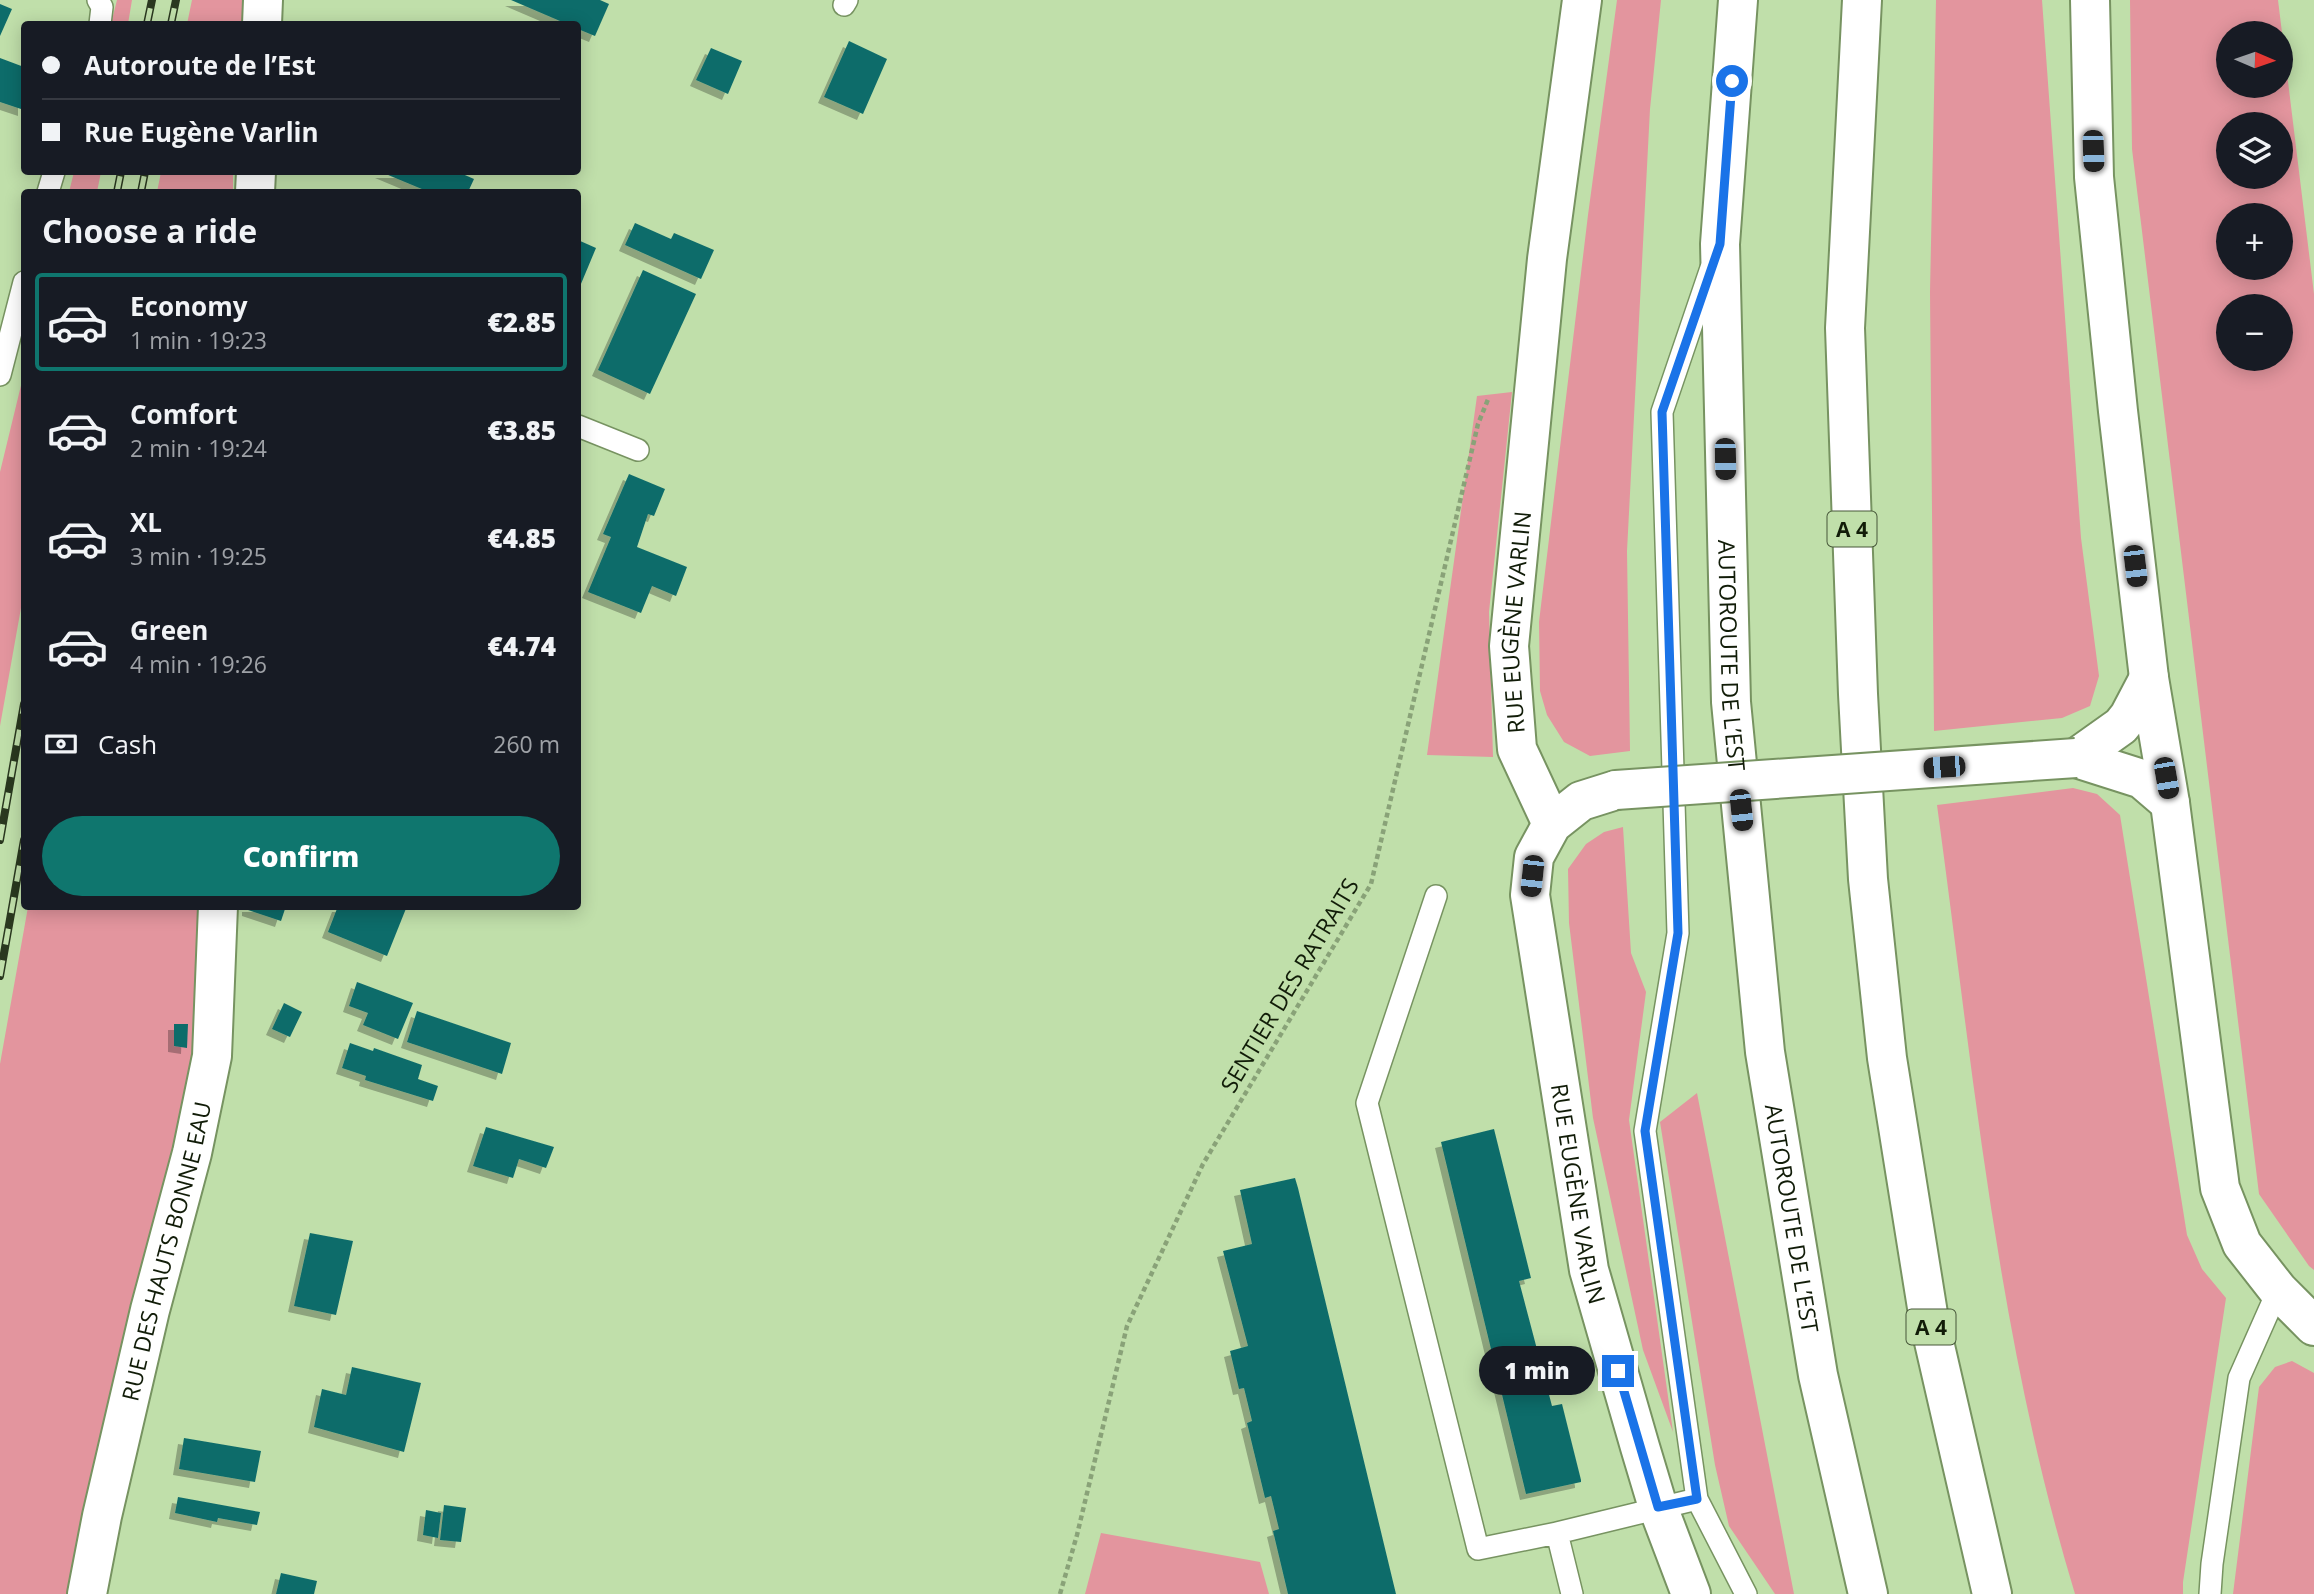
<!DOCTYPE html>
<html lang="en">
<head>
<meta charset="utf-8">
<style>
	:root { --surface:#171b24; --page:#242831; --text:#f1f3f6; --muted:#9ea1a6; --line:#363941; --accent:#0f766e }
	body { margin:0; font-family:"Open Sans",sans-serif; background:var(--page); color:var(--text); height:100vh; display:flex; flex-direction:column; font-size:26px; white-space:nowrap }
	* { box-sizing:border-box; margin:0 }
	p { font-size:23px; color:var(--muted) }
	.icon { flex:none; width:38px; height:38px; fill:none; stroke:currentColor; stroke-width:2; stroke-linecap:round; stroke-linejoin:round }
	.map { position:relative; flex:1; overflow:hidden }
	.panel { position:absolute; left:21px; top:189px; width:560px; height:721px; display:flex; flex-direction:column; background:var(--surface); border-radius:7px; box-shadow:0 4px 18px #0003 }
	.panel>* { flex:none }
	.hud { position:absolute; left:21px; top:21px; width:560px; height:154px; border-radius:7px; box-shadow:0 4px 18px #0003; display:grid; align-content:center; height:154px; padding:0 21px; background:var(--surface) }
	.needle { width:46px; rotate:92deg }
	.tools { position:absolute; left:2216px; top:21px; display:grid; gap:14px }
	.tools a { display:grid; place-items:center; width:77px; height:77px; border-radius:50%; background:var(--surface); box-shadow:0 4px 18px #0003; font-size:35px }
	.end { position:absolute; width:32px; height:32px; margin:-16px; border:9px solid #1a73e8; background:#fff; box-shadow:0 0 0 4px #fff }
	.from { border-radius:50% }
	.bubble { position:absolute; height:49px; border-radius:24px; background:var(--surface); box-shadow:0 4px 18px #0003; font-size:23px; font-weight:800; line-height:49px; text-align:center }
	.car { position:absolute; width:21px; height:42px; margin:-21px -10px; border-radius:9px; box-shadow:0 0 5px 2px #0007; background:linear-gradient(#222 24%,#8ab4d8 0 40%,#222 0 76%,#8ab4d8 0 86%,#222 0) }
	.hud b { display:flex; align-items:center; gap:24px; height:66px; font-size:26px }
	.hud b+b { border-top:2px solid var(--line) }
	.hud i { width:18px; height:18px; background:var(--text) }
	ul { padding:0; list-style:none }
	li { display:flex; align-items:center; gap:21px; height:98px; margin:0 14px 10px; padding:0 7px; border:4px solid transparent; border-radius:7px }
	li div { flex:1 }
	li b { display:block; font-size:26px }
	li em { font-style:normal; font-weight:800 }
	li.current { border-color:var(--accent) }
	li>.icon { width:63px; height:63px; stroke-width:1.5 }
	h2 { padding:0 21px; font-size:32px; line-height:84px }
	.pay { display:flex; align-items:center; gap:18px; height:77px; padding:0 21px; font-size:26px }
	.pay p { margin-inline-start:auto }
	.cta { display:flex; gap:14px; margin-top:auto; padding:14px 21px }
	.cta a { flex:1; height:80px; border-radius:42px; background:var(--accent); color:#fff; font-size:28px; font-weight:800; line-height:80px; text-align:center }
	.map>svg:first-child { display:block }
</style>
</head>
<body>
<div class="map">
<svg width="2314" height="1594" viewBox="0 0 2314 1594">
	<defs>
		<filter id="shadow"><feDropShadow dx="-6" dy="6" stdDeviation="0" flood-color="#0004"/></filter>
	</defs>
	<rect width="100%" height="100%" fill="#c0dfaa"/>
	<path fill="#e3959e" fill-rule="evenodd" d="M117,0h15l-4,24h-17z
		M192,0h55l-3,24h-57z
		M1617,0h44l-11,109 -23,442 3,200 -40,5 -26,-14 -17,-27 -7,-24 -1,-69 49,-407z
		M1936,0h106l39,538 18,138 -9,30 -28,12 -128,13 -4,-439z
		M2130,0h148l36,294v976l-5,-4 -50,-72 -127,-1045zM2228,33h52v53h-52zM2228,124h52v53h-52zM2228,215h52v53h-52zM2228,306h52v53h-52z
		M74,172h27l-4,20h-28z
		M161,172h72v20h-76z
		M24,373v218l-24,135v-254z
		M1512,392l-23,220 4,145 -66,-2 50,-359z
		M2073,788l24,6 23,21 67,420 15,34 24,29 -43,284v12h-108c-78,-256 -102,-525 -138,-789z
		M1623,827l8,126 15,39 -17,128 44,312 -30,-82 -50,-232 -24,-195 -1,-54 18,-25 18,-12z
		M28,907h191l-3,134 -123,553h-93v-530z
		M1697,1093l97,501h-19l-46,-68 -14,-61 -55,-343z
		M2292,1361l22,12v221h-81l26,-207 16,-20z
		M1101,1533l159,29 9,32h-184z"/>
	<path fill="#106c6a" filter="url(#shadow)" d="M511,0h89l9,4 -14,32 -17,-7v-5h-11z
		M0,4l12,5 -12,27z
		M849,41l38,18 -24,55 -39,-17z
		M711,48l31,13 -14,33 -32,-14z
		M0,58l24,9v43l-24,-8z
		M381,172h77l16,7 -6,13h-39z
		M635,223l36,16 3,-6 40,17 -13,29 -76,-34z
		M578,240l18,8 -18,43z
		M643,270l53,24 -46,100 -52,-24z
		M629,474l36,15 -11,27 -6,-2 -11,33 50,20 -11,29 -24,-10 -11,27 -53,-21 23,-55 -8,-3z
		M248,906h38l-5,15 -33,-11z
		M338,906h69l-20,50 -59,-24z
		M357,982l56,21 -15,36 -35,-14 5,-12 -19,-7z
		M284,1003l18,9 -12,25 -18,-8z
		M417,1011l94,32 -9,31 -95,-32z
		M174,1024h14l-1,24 -13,-2z
		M350,1043l23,8 1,-3 48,17 -4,14 20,7 -5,15 -68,-21 1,-4 -24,-8z
		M486,1127l68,20 -8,21 -27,-9 -6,19 -40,-12z
		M1494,1129l37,149 -12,3 33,125 10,-2 19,76v2l-55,12 -85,-352z
		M1295,1178l3,10 98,406h-108l-15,-63 6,-2 -8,-33 -6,2 -18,-75 5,-2 -8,-33 -5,1 -9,-38 18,-5 -25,-95 29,-7 -12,-54z
		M310,1233l43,8 -17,74 -42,-9z
		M352,1367l69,16 -17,69 -90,-25 8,-38 24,6z
		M184,1438l77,13 -6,31 -76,-13z
		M178,1497l82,15 -3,13 -39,-7 -1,4 -42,-9z
		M444,1505l22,3 -5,34 -21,-2z
		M426,1510l15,3 -3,25 -15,-3z
		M281,1573l36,8 -3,13h-38z"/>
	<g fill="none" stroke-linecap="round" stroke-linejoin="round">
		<defs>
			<path id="service" d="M98,0l4,7 -2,17
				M844,5l3,-5
				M48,192l6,-20
				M1711,268l-49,144 16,521 -33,198 52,368 49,95
				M0,375l24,-93
				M578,426l60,24
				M1436,896l-69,207 111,446 79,-16 140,-34
				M1557,1533l15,61
				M2210,1594l2,-30 27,-186 39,-88"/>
			<g id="minor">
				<path d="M262,24l1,-24"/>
				<path d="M255,192l1,-20"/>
				<path id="s1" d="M1552,824l-35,-75 -8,-103 38,-387 35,-259"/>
				<path id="s2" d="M87,1594l15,-78 48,-206 42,-157 20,-97 6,-150"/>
			</g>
			<g id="secondary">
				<path d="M2090,0l4,177 24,234 31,267 21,125 50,385 22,56 36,46 36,36"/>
				<path d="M2076,758l45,-32 8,-10 20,-38"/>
				<path d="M2076,758l66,21 28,24"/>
				<path id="s3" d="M1616,790l-35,11 -29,23 -18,33 -4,38 59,375 51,177 18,60 33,87"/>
			</g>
			<g id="motorway">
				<path id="s4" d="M1738,0l-18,244 11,458 34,350 53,323 50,219"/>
				<path d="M1862,0l-17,328 13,366 10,185 19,179 42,262 63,274"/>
			</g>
		</defs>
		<use href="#service" stroke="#779361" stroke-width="24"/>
		<use href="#minor" stroke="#779361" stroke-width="42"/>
		<use href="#secondary" stroke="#779361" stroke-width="42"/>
		<use href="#motorway" stroke="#779361" stroke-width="42"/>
		<path stroke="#89a278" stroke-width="4.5" stroke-dasharray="5 3.5" stroke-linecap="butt" d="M1060,1594l17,-59 50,-209 76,-162 168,-280 107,-460 11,-27"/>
		<use href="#service" stroke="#fff" stroke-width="21"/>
		<use href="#minor" stroke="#fff" stroke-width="38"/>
		<use href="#secondary" stroke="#fff" stroke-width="38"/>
		<use href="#motorway" stroke="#fff" stroke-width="38"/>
		<defs>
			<path id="rail" d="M147,24l5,-24
				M171,24l5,-24
				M117,192l4,-20
				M141,192l4,-20
				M0,840l24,-136
				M0,976l24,-136"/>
		</defs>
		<use href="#rail" stroke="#2a381f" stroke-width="8"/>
		<use href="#rail" stroke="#c0dfaa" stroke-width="5" stroke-dasharray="16" stroke-linecap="butt"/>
		<defs>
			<path id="secondary-bridge" d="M1616,790l460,-32"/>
		</defs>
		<use href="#secondary-bridge" stroke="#779361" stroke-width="42" stroke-linecap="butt"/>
		<use href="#secondary-bridge" stroke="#fff" stroke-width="38"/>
	</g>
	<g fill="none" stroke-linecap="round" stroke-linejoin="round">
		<path stroke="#1a73e8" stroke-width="9" d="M1618,1371l40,136 39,-8 -52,-368 33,-198 -16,-521 58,-168 12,-163"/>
	</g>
	<g text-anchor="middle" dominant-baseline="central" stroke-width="7" stroke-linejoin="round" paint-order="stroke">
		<g fill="#c0dfaa" stroke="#465639" stroke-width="2">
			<rect x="1827.5" y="511.5" width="49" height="35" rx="5"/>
			<rect x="1906.5" y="1309.5" width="49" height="35" rx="5"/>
		</g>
		<g font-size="21" font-weight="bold" fill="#111c08">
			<text x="1852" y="529">A 4</text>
			<text x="1931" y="1327">A 4</text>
		</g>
		<g font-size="23" fill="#111c08" stroke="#c0dfaa">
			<text stroke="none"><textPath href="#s1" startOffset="210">RUE EUGÈNE VARLIN</textPath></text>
			<text stroke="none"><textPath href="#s4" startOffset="656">AUTOROUTE DE L’EST</textPath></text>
			<text transform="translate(1289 985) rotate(-59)">SENTIER DES RATRAITS</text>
			<text stroke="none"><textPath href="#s3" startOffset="452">RUE EUGÈNE VARLIN</textPath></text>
			<text stroke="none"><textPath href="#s4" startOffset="1223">AUTOROUTE DE L’EST</textPath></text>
			<text stroke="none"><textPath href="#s2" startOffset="352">RUE DES HAUTS BONNE EAU</textPath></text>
		</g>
	</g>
</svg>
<div class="tools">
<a><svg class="needle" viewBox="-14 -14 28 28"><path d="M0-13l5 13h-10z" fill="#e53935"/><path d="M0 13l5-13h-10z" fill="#9ea1a6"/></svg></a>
<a><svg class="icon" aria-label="layers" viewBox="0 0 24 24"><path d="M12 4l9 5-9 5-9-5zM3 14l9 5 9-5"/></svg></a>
<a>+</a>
<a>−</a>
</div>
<i class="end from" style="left:1732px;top:81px"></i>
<i class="end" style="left:1618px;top:1371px"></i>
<div class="bubble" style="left:1479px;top:1346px;width:116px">1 min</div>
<i class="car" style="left:2093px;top:151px;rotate:178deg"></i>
<i class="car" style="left:1725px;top:459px;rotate:179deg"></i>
<i class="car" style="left:2135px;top:566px;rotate:173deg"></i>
<i class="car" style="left:1944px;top:767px;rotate:266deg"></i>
<i class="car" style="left:2166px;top:778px;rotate:170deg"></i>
<i class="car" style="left:1741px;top:810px;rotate:174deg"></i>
<i class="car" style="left:1532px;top:876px;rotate:186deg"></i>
<div class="hud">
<b><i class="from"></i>Autoroute de l’Est</b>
<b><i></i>Rue Eugène Varlin</b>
</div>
<section class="panel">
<h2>Choose a ride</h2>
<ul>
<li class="current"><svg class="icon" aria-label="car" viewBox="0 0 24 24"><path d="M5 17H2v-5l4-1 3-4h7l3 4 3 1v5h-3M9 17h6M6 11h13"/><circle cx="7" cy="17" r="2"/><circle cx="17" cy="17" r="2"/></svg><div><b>Economy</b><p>1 min · 19:23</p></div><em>€2.85</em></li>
<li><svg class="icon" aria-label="car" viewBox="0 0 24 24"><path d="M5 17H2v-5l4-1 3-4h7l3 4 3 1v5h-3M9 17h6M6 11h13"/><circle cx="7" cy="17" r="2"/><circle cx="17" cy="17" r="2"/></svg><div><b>Comfort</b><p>2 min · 19:24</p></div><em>€3.85</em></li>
<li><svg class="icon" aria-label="car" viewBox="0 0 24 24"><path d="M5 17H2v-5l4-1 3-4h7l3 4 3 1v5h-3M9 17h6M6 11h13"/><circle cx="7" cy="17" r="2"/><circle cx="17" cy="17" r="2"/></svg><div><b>XL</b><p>3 min · 19:25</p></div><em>€4.85</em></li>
<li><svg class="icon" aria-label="car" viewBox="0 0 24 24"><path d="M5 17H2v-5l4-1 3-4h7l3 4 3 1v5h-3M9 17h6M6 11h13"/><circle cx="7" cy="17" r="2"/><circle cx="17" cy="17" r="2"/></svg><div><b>Green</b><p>4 min · 19:26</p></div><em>€4.74</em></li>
</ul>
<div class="pay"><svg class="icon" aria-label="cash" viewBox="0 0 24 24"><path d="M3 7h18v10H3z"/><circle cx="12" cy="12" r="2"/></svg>Cash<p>260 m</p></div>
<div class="cta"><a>Confirm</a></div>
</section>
</div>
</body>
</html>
